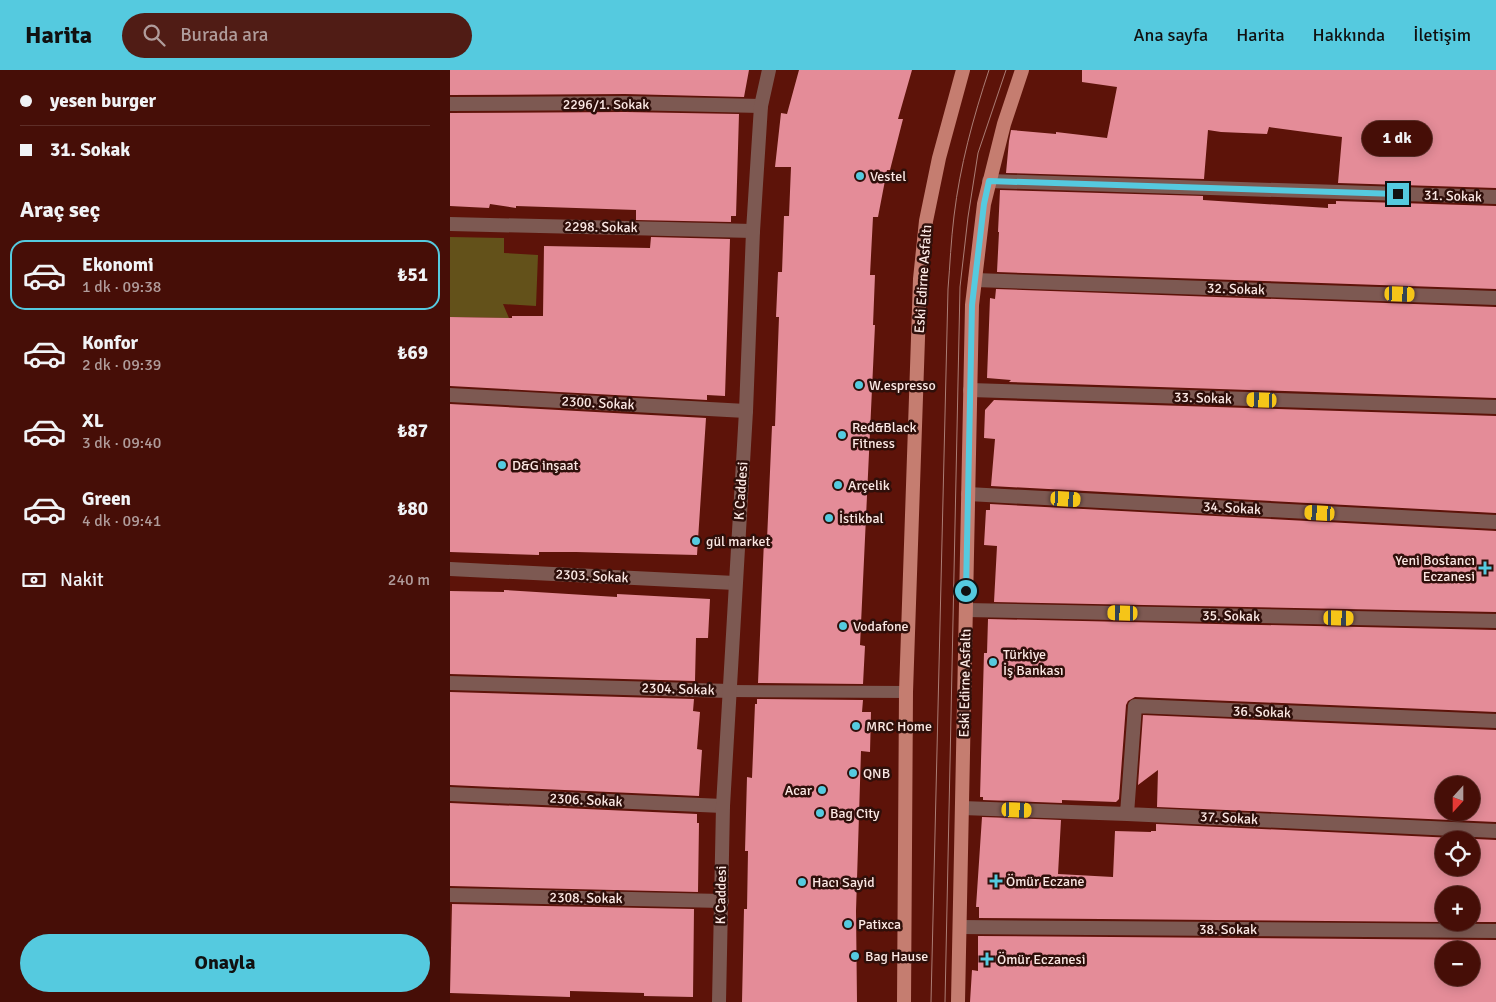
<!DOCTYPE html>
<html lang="tr">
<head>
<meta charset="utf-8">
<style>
	:root { --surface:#460e07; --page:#501c15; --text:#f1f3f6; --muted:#b09c9b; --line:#5e2e28; --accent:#55cadf }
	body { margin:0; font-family:Signika,sans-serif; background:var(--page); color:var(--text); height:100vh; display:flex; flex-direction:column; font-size:19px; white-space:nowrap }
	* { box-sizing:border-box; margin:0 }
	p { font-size:16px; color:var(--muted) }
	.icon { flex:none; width:28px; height:28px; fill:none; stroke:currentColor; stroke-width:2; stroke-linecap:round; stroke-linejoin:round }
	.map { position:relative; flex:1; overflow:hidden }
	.details { display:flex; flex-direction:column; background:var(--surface); width:450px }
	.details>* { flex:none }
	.top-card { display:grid; align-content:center; height:110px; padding:0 20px; background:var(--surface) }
	.needle { width:32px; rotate:201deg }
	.controls { position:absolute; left:985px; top:706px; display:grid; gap:10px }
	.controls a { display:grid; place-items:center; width:45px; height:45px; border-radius:50%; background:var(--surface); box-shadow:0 2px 12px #0003,0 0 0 1px var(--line); font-size:25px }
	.end { position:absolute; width:22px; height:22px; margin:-11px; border:6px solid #55cadf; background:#111; box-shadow:0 0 0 2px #111 }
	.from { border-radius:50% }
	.bubble { position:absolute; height:35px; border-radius:18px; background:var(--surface); box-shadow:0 2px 12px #0003,0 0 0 1px var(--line); font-size:16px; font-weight:700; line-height:35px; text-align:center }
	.car { position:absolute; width:15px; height:30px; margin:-15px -8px; border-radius:6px; box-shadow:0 0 4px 1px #0007; background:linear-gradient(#f5c518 24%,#345 0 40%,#f5c518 0 76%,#345 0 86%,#f5c518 0) }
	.top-card b { display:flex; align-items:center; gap:18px; height:48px; font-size:19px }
	.top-card b+b { border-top:1px solid var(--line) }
	.top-card i { width:12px; height:12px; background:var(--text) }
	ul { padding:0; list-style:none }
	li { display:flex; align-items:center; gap:15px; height:70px; margin:0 10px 8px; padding:0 10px; border:2px solid transparent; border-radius:15px }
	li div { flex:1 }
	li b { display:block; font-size:19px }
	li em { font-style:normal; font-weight:700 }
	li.selected { border-color:var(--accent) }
	li>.icon { width:45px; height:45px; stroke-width:1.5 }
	h2 { padding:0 20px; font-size:22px; line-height:60px }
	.pay { display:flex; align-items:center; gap:12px; height:55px; padding:0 20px; font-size:19px }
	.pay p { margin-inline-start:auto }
	.cta { display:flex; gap:10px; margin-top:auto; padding:10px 20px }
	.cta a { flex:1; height:58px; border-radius:30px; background:var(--accent); color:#111; font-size:20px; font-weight:700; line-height:58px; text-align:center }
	header { display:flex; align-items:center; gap:30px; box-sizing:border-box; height:70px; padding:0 25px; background:var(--accent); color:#111 }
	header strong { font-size:24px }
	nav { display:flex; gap:28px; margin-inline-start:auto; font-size:18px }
	.search { width:350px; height:45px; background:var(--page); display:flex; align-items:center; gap:12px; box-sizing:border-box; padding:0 18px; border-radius:28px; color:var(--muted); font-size:19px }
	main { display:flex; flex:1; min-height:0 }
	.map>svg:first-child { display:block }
</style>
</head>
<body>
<header>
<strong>Harita</strong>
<div class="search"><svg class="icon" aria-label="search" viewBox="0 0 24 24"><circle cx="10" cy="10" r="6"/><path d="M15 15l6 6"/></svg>Burada ara</div>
<nav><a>Ana sayfa</a><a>Harita</a><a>Hakkında</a><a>İletişim</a></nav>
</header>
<main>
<section class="details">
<div class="top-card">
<b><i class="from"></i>yesen burger</b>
<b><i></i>31. Sokak</b>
</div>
<h2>Araç seç</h2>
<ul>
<li class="selected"><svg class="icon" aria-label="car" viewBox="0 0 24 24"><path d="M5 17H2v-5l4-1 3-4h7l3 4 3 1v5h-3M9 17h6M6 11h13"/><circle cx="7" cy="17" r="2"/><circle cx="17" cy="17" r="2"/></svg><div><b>Ekonomi</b><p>1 dk · 09:38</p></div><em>₺51</em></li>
<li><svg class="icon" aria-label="car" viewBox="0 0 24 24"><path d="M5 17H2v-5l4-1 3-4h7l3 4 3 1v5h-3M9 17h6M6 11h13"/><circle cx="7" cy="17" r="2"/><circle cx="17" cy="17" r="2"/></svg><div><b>Konfor</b><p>2 dk · 09:39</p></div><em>₺69</em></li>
<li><svg class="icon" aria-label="car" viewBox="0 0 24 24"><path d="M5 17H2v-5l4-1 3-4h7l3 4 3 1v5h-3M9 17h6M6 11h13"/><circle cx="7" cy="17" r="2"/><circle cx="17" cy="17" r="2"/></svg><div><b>XL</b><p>3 dk · 09:40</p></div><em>₺87</em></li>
<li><svg class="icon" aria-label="car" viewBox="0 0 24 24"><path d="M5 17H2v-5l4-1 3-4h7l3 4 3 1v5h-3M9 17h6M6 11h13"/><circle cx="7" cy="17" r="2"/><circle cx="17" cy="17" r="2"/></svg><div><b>Green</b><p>4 dk · 09:41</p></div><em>₺80</em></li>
</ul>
<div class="pay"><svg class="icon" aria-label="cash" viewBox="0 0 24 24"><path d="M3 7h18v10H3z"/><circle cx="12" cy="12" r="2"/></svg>Nakit<p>240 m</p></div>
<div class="cta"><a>Onayla</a></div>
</section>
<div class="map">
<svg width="1046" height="932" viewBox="0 0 1046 932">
	<rect width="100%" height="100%" fill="#5d1309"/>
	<path fill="#63511a" d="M0,167l54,1v15l34,2 -2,51 -33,-2 6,14 -59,-1z"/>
	<path fill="#e48c98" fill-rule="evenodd" d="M0,0h299l-5,27 -119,-3 -175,1z
		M349,0h113l-14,49h5l-13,51h-3l-9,47h-5l-3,58h5l-2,50h2l-15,320 5,1 -2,38 -105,-1 6,-143h3l5,-114h3l4,-109h-3l2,-45h4l2,-56h5l2,-49h-16l6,-54 6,1z
		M632,0h414v118l-158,-5 4,-46 -73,-10 -2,7 -46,-2 -13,-2 -4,49 -198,-6 3,-32 2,-11 45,4v-2l51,6 10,-51 -35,-5z
		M175,42l114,2 -3,102h-5v6l-95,-2v-10l-120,-4v2l-26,-4 -1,4 -39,-2v-93z
		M550,120l203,6v4l125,8v-4h8v-3l160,5v83l-499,-17 2,-40h-1z
		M201,167l79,2 -5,157 -18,-1v5l-257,-14v-69l62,1v-2h31l1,-70 106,2z
		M546,219l500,18v91l-487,-16 2,-2 -24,-2 3,-80 5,1z
		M544,330l502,16v97l-505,-27 4,-47 -11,-1 1,-28z
		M0,334l256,14 -9,137 -121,-3h-37v3l-89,-3z
		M540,434l506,27v81l-502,-10 3,-56 -13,-1 2,-35h4z
		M54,520l113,7v-3l93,5 -2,39h-12l-1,43 -245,-7v-83l54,1z
		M538,549l508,11v82l-361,-15 -7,4 -2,4 -7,94 -3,3 -54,-2v3l-79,-3v-3h-3l4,-144h3z
		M0,622l244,7 -1,12 7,1 -3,37 5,1 -3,46 -249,-11z
		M307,629l106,1 -1,12h9l-1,40 -9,-1 -5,160 1,91h-115l2,-93h3l1,-58h-3l2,-74 5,1 3,-74h2z
		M693,645l353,15v92l-339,-15 1,-37 -20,15zM994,715h27v27h-27z
		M0,733l247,11v9h2l-1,69 -248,-6z
		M532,747l79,3 -3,54 55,3 2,-46 36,1v-1h5v-7l340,16v82h-25v-27h-27v27l-465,-4v-11h-3zM994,770h27v28h-27z
		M2,834l242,5 -1,88 -49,-1v-3l-38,-1 -36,-1v6l-120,-4z
		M528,866l518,4v62h-526l2,-32 6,1zM994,880h27v28h-27z"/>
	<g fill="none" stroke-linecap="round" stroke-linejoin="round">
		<path stroke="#7d5952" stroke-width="12" d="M280,621l176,1"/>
		<path stroke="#7d5952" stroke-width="14" d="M0,34l175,-1 136,3
			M539,111l507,16
			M0,154l303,7
			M525,210l521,18
			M520,320l526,17
			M0,325l296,16
			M518,424l528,28
			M0,499l285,14
			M516,540l530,11
			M0,613l280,8
			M0,724l273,12
			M512,738l165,6 369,17
			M677,744l8,-108 361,15
			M0,825l272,6
			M510,857l536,4"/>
		<path stroke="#7d5952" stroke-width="14" d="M269,932l4,-196 23,-395 7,-180 8,-125 8,-36"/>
		<path stroke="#c57d70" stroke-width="14" d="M454,932l2,-310 14,-413 6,-58 13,-63 24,-88
			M508,932l14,-697 12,-101 20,-80 18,-54"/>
		<path stroke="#ab7d75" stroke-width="1" d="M481,932l17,-713c2,-24 3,-49 6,-73 6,-50 19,-98 35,-146
			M495,932l15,-715 8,-70 10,-64 28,-83"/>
	</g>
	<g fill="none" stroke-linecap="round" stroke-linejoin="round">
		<path stroke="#55cadf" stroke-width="6" d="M516,521l6,-286 12,-101 5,-23 409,13"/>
	</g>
	<g fill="#55cadf" stroke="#2f0f0a" stroke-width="2">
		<circle cx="410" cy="106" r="5"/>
		<circle cx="409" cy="315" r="5"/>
		<circle cx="392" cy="365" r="5"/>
		<circle cx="52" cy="395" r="5"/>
		<circle cx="388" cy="415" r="5"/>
		<circle cx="379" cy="448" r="5"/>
		<circle cx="246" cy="471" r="5"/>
		<path d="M1032.5 490.5h5v5h5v5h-5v5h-5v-5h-5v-5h5z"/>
		<circle cx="393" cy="556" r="5"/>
		<circle cx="543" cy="592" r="5"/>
		<circle cx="406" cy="656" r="5"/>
		<circle cx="403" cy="703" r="5"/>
		<circle cx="372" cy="720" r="5"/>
		<circle cx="370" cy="743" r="5"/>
		<path d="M543.5 803.5h5v5h5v5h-5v5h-5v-5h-5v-5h5z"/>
		<circle cx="352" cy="812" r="5"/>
		<circle cx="398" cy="854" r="5"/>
		<circle cx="405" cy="886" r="5"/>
		<path d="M534.5 881.5h5v5h5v5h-5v5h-5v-5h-5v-5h5z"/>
	</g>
	<g text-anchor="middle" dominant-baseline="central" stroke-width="5" stroke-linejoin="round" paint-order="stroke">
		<g font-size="14" fill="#fbe8e4" stroke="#2f0f0a">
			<text x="156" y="34">2296/1. Sokak</text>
			<text transform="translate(1003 126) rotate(2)">31. Sokak</text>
			<text transform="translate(151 157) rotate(1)">2298. Sokak</text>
			<text transform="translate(473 209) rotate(-86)">Eski Edirne Asfaltı</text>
			<text transform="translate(786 219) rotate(2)">32. Sokak</text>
			<text transform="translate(753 328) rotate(2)">33. Sokak</text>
			<text transform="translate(148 333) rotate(3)">2300. Sokak</text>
			<text transform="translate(291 421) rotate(-86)">K Caddesi</text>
			<text transform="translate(782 438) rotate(3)">34. Sokak</text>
			<text transform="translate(142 506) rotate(3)">2303. Sokak</text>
			<text transform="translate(781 546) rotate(1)">35. Sokak</text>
			<text transform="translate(515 613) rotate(-89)">Eski Edirne Asfaltı</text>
			<text transform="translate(228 619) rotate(2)">2304. Sokak</text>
			<text transform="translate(812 642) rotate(2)">36. Sokak</text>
			<text transform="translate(136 730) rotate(3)">2306. Sokak</text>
			<text transform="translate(779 748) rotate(3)">37. Sokak</text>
			<text transform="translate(271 825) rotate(-89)">K Caddesi</text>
			<text transform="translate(136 828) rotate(1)">2308. Sokak</text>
			<text x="778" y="859">38. Sokak</text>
		</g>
		<g font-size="14" fill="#fbe8e4" stroke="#2f0f0a" text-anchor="start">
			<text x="420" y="106">Vestel</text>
			<text x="419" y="315">W.espresso</text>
			<text x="402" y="357">Red&amp;Black<tspan x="402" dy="16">Fitness</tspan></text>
			<text x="62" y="395">D&amp;G inşaat</text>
			<text x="398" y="415">Arçelik</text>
			<text x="389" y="448">İstikbal</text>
			<text x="256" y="471">gül market</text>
			<text x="1025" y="490" text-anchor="end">Yeni Bostancı<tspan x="1025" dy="16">Eczanesi</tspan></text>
			<text x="403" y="556">Vodafone</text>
			<text x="553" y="584">Türkiye<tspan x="553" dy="16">İş Bankası</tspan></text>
			<text x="416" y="656">MRC Home</text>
			<text x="413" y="703">QNB</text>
			<text x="362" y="720" text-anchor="end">Acar</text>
			<text x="380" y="743">Bag City</text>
			<text x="556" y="811">Ömür Eczane</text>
			<text x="362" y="812">Hacı Sayid</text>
			<text x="408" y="854">Patixca</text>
			<text x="415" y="886">Bag Hause</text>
			<text x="547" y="889">Ömür Eczanesi</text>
		</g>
	</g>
</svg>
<div class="controls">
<a><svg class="needle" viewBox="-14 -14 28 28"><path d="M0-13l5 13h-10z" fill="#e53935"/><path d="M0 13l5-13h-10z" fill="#b09c9b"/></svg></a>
<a><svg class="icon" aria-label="locate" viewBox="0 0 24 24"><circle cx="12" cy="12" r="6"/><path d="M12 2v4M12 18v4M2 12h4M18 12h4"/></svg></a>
<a>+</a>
<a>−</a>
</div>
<i class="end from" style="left:516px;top:521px"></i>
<i class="end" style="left:948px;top:124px"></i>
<div class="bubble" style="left:912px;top:51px;width:70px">1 dk</div>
<i class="car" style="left:950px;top:224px;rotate:92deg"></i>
<i class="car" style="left:812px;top:330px;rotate:272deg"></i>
<i class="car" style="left:616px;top:429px;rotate:93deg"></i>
<i class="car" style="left:870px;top:443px;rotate:273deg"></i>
<i class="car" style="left:673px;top:543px;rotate:271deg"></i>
<i class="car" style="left:889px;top:548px;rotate:91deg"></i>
<i class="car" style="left:567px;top:740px;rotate:92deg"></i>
</div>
</main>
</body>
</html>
